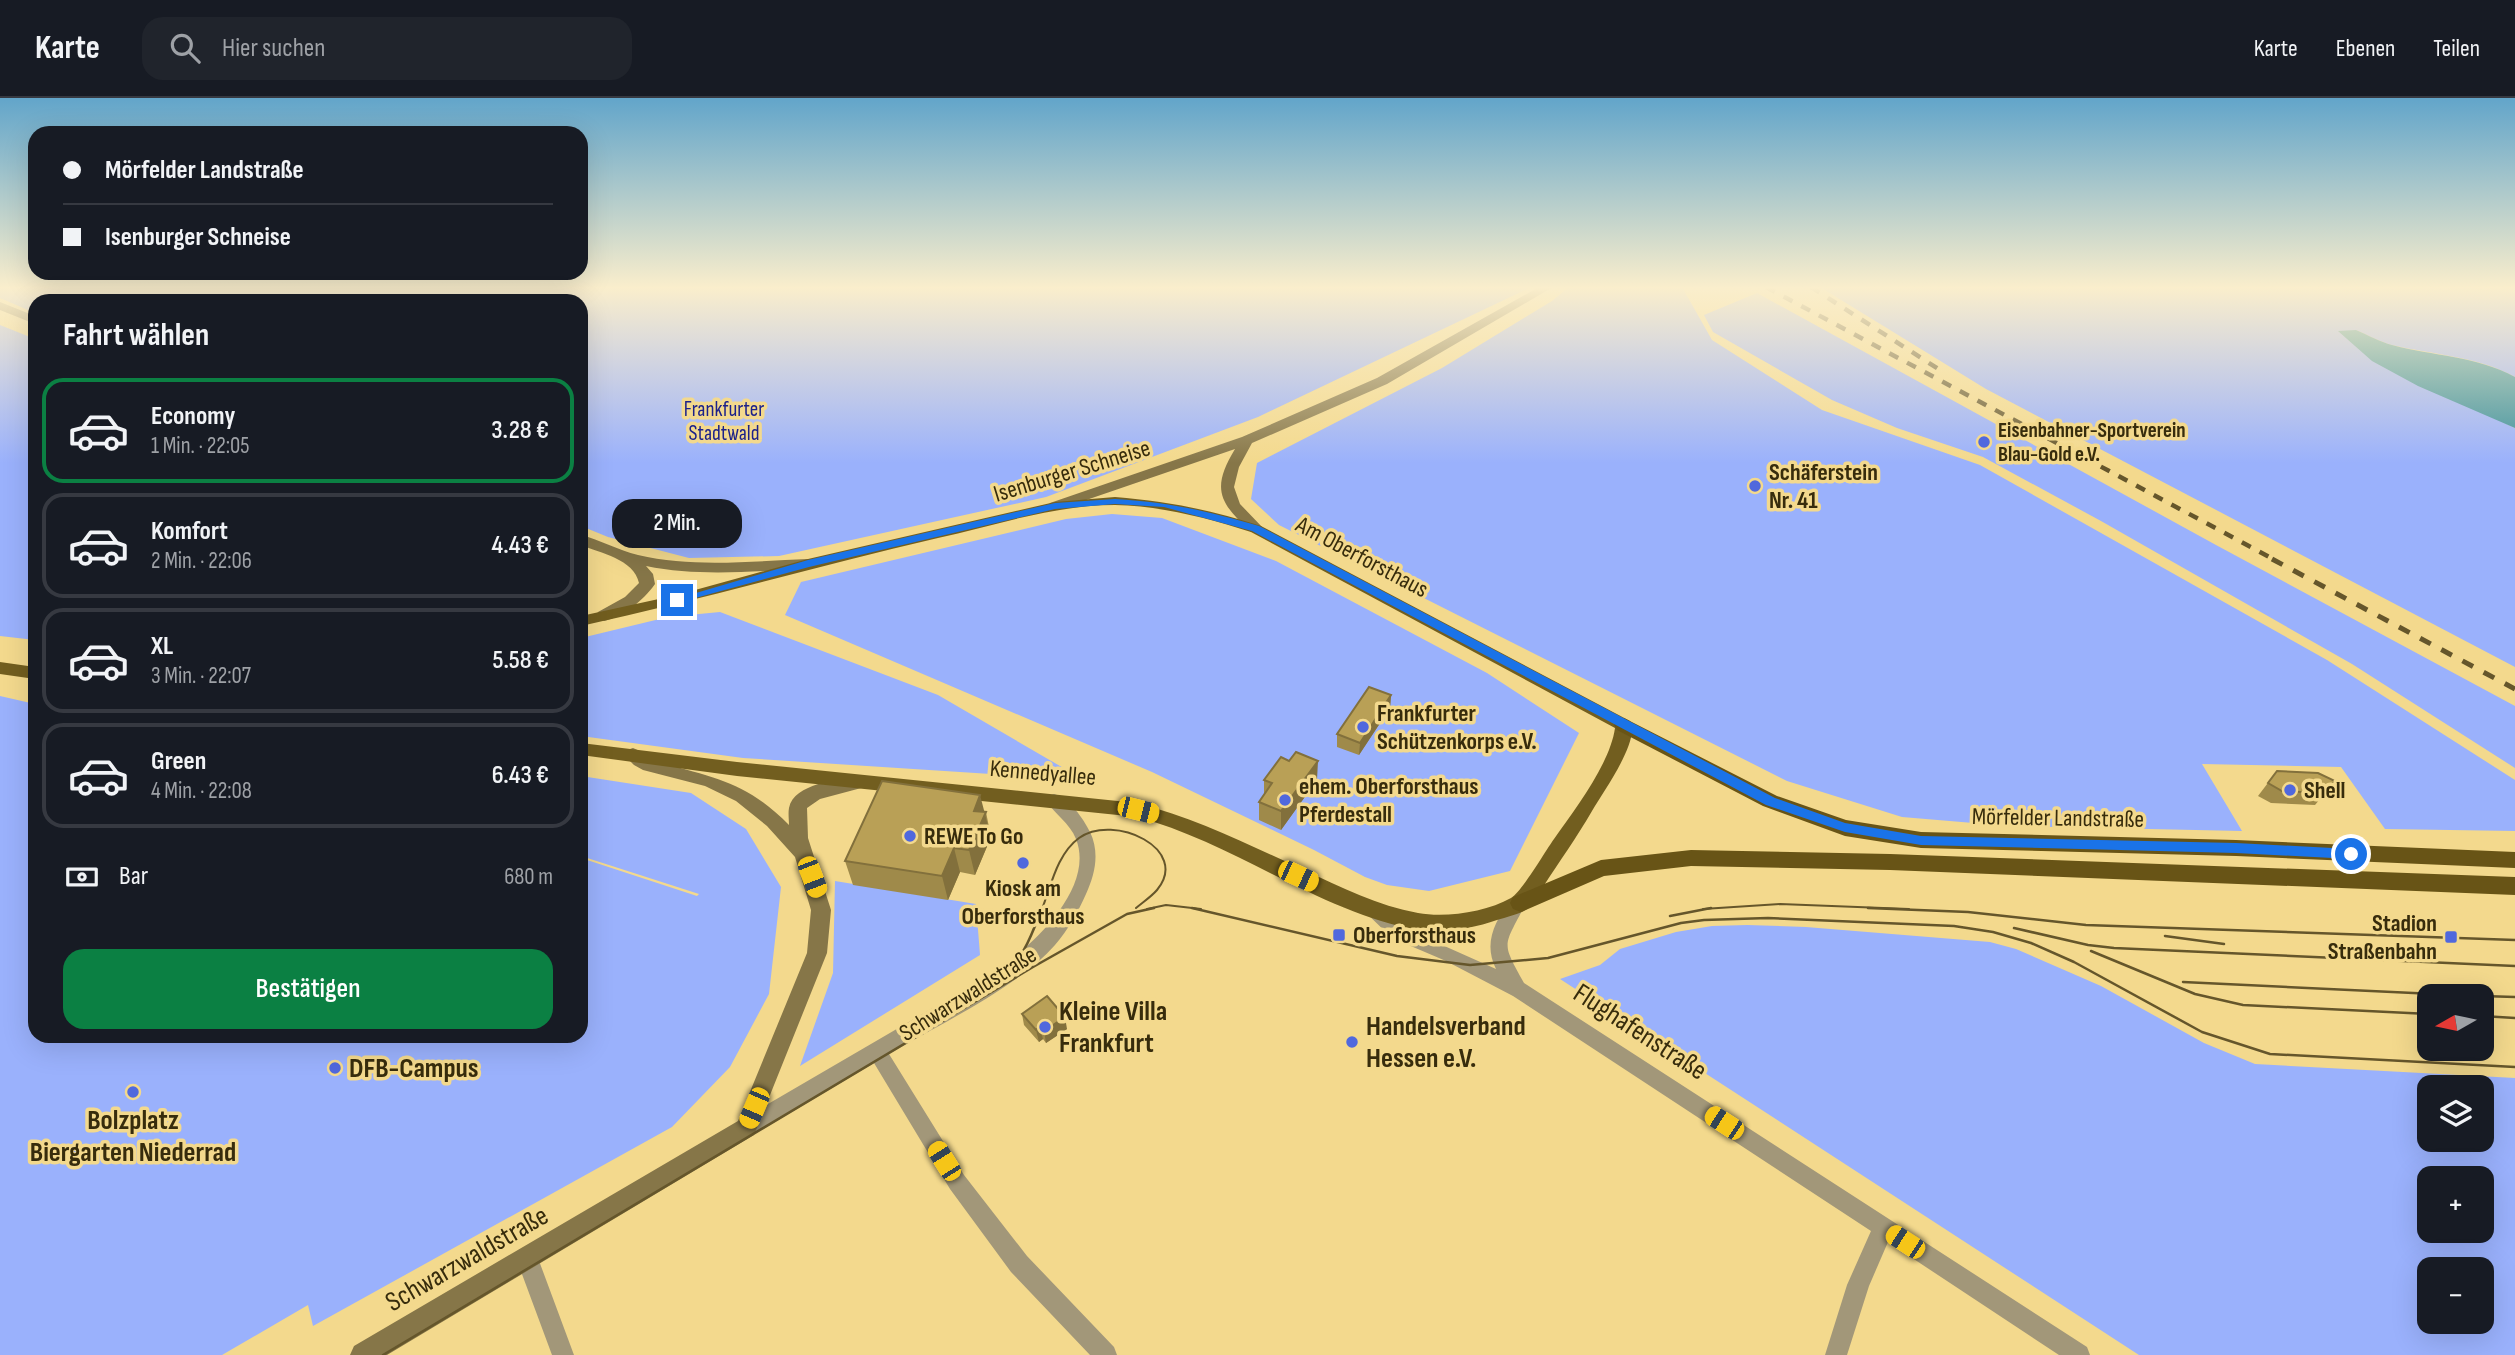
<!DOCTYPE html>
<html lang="de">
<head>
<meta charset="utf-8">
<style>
	:root { --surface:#171b24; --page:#20242c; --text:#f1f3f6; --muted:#9ea1a6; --line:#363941; --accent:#0b8043 }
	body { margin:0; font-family:"Sofia Sans Condensed",sans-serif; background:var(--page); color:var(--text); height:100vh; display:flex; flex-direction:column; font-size:26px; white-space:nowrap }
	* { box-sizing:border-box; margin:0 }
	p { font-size:23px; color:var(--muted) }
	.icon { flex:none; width:38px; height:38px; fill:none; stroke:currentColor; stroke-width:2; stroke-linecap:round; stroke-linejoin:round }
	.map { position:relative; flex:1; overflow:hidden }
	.side { position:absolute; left:28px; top:196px; width:560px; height:749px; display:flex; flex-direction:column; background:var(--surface); border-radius:21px; box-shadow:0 7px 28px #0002 }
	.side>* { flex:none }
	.top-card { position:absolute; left:28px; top:28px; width:560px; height:154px; border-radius:21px; box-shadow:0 7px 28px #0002; display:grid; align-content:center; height:154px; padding:0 35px; background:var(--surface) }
	.needle { width:46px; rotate:261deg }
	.controls { position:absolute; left:2417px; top:886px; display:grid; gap:14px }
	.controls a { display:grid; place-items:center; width:77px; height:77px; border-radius:14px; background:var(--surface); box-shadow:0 7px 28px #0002; font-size:35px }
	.end { position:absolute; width:32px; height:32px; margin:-16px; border:9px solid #1a73e8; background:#fff; box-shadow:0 0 0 4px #fff }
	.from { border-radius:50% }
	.bubble { position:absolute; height:49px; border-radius:21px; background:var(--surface); box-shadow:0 7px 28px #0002; font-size:23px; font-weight:600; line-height:49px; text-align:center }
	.car { position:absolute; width:21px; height:42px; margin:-21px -10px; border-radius:9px; box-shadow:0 0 5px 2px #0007; background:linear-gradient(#f5c518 24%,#345 0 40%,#f5c518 0 76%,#345 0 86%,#f5c518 0) }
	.top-card b { display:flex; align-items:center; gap:24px; height:66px; font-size:26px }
	.top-card b+b { border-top:2px solid var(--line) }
	.top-card i { width:18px; height:18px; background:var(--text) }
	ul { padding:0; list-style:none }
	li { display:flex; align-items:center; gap:21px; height:105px; margin:0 14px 10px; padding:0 21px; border:4px solid var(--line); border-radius:21px }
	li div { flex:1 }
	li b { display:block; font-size:26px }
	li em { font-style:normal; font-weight:600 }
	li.active { border-color:var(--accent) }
	li>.icon { width:63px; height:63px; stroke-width:1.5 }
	h2 { padding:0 35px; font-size:32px; line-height:84px }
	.pay { display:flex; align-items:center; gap:18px; height:77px; padding:0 35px; font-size:26px }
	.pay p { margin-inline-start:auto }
	.cta { display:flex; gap:14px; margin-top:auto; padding:14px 35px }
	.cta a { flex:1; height:80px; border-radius:21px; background:var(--accent); color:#fff; font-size:28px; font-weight:600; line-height:80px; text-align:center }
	header { display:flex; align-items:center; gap:42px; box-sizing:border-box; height:98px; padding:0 35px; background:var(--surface); border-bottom:2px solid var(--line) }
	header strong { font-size:33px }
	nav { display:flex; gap:38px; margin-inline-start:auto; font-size:24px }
	.search { width:490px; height:63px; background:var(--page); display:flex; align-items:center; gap:18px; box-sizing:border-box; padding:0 24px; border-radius:21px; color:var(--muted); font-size:26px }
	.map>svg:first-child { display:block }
</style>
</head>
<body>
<header>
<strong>Karte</strong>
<div class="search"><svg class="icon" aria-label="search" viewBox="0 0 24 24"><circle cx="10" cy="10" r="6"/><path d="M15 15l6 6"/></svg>Hier suchen</div>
<nav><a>Karte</a><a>Ebenen</a><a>Teilen</a></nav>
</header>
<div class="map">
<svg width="2515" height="1257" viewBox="0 0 2515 1257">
	<rect width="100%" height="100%" fill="#f3d98d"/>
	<path fill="#9ab1fc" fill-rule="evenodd" d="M0,189h1531l-273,130 -212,80 -267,59 -90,2 -81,-21 -27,-11v-225h-546v12l-35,-15z
		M1569,189h113l30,53 110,70 158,55 347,195 188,120v51l-130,-2 -44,-62 -139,-3 40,67 -233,-5 -107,-9 -115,-36 -508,-256 -28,-26 6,-36 185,-95 110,-67z
		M1820,189h695v90c-38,-21 -81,-22 -123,-32 -12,-3 -24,-10 -36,-15l130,84 29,14v239l-529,-278z
		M1757,195l459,252 299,161v62l-163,-104 -251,-143 -118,-64 -86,-29 -65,-28 -119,-68 -9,-17z
		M0,227l35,14v301l-35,-4z
		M1112,416l50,4 114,43 211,112 92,60 -69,138 -81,20 -42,-6 -22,-8 -51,-27 -162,-78 -367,-157 16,-33 265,-63z
		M720,514l218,83 146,85 -341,-22 -162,-22v-98l87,-21z
		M0,598l35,8v332h546v-178l116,38 2,-2 -118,-38v-80l110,17 55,36 35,58 -12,107 -39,73 -58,60 -359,199 -5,-21 -86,50h-222z
		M835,783l141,23 4,51 -180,111 33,-93z
		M1747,827l59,2 184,15 26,7 85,37 103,57 51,21 260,14v277h-376l-579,-376 40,-14 20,-16 56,-17 36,-6zM2429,989h53v52h-53zM2429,1080h53v52h-53zM2429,1171h53v52h-53z"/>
	<path fill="#3a8f9e" d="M2356,232c12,5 24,12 36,15 41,11 85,11 123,32v51l-97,-42 -46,-25 -34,-30z"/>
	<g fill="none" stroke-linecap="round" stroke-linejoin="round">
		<path fill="#a29779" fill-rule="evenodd" d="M1054,696c16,5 29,24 36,38 10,21 5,42 -4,62 -8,18 -18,36 -31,51 -37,42 -117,80 -166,109l75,121 63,81 87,91 3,8h-27l-79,-83 -61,-83 -76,-126 -121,72 -7,2 -7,-2 -3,-7 3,-7 252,-147c37,-24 105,-84 85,-135 -6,-16 -22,-25 -30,-39l2,-4z
			M1516,800l6,2 3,5c-22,43 -24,36 -1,78l563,364 3,8h-31l-171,-113 -19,44 -22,69h-22l22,-70 24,-54 -358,-235 -67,-35 -54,-23 -31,-30 3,-5 6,-2 6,2 28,25 92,41c-13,-26 -1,-47 14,-69z
			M527,1149l8,3 39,105h-22l-36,-97 3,-8z"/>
		<path fill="#867648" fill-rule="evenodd" d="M1539,189h14l-166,97 -135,59 -13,24 -5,20 6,17 24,25 -3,3h-10c-32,-30 -40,-43 -16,-83l-175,60 -5,1 -7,-4 2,-3 192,-66 135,-59z
			M0,204l35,14v8l-35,-14z
			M581,437c19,5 37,15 57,20 55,13 114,6 170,4l8,5 -8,5c-54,2 -109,8 -162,-3l7,8 2,10c-12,17 -31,32 -51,37l-8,-5 2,-4 27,-15 14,-14c-5,-24 -39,-30 -58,-38z
			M633,650c11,4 19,11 30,15 55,16 83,19 126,62 0,-5 -1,-12 0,-17 5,-25 50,-28 70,-33l6,2 3,5 -3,5 -45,12 -13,9 1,30 23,72 -4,43 -73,182 -367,220h-37l4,-9 384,-225 69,-168 4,-43 -16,-53 -28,-31 -31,-25 -31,-15 -62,-16 -9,-5 -10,-10 3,-5z"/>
		<path fill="#725e1f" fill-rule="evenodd" d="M1115,399c51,4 97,13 146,29l369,195c11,19 -27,71 -38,90 -15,26 -33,51 -49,76 -5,6 -10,17 -16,22 -7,5 -21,8 -30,11 -23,8 -54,14 -78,10 -96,-16 -186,-88 -282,-113l-400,-41 -156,-21v-12l156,19 400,41c59,15 112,42 167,67 37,17 74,36 114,43 28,5 68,-1 93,-15 10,-5 35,-48 43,-59 21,-30 56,-75 61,-111l-364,-196c-44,-14 -89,-26 -136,-27 -60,0 -119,20 -177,33 -120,28 -237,62 -357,88v-10l96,-21 131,-36 247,-57z
			M0,564l35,5v12l-35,-5z"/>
		<path fill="#685416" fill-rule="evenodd" d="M1624,620l153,78 69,24 75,12 315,8 279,12v16l-279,-12 -315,-8 -76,-12 -82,-30 -146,-76 -3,-5 3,-5z
			M1691,752l199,4 625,23v18l-625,-25 -199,-4 -87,10 -83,36 -8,-3 -3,-6 3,-6 88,-37z"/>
		<path stroke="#65562b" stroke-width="2" d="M1042,811c9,-23 15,-55 37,-71 35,-25 112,11 78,52 -6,7 -14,12 -21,18
			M1147,811l19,-4 35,4
			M1703,811l77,-5 129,5"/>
		<path stroke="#65562b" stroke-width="2.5" d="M1192,810l205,48 73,9 78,-7 133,-35 23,-3 64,-2 186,8 39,6 38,11 43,19 128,70 68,22 245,13
			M1868,810l100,4 118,13 429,15
			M1670,818l41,-8
			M2014,830l74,17 26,3 401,18
			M2165,838l59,8
			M2091,853l104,43 48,11 186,9
			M999,881c26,-23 31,-40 43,-71
			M2183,884l294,14
			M2482,898l33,1
			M2482,918l33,2
			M383,1257l650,-388 94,-53 27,-6"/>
		<path stroke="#65562b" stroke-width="4.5" stroke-dasharray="10 10" stroke-linecap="butt" d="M1766,189l509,273
			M1811,189l132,85"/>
		<path stroke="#65562b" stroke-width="5" stroke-dasharray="12 12" stroke-linecap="butt" d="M2272,461l243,130"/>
	</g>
	<path fill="#9f8a4a" d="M1391,597l-1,13 -31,47 -22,-8v-13z
		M2277,673l58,10 -20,24 -44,-2 -13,-7z
		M1264,682h53l-36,50 -22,-10v-18l5,-7z
		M984,714h2l5,25 -16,38 -15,-3 -12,28 -95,-15 -8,-24z
		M1022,916l45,15 -21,14 -3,-4 -4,3 -15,-17z"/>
	<path fill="#82703c" d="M1391,597l-1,13 -31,47 1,-12z
		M1318,663l-1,19 -36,50v-19z
		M980,697l11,42 -16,38 -6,-25 5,-39z
		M954,750l6,24 -12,28 -6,-24z
		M1065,919l2,12 -21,14 -2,-12z
		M1040,929l3,12 -4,3 -3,-12z"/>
	<path fill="#b9a056" stroke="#82703c" stroke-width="2" d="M1369,589l22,8 -31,48 -23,-9z
		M1296,654l22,9 -37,50 -22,-9 13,-19 -8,-3 17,-23 8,4z
		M2277,673l41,2 17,8 -10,12 -43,-2 -14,-8z
		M882,683l98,14 -6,16 12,1 -17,38 -15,-2 -12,28 -97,-15z
		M1047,898l18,21 -21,14 -4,-4 -4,3 -14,-16z"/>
	<linearGradient id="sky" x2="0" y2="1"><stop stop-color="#62a5ca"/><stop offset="0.52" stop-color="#faeecc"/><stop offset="1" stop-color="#faeecc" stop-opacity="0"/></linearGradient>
	<rect width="2515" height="365" fill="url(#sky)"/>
	<path fill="#1a73e8" d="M1115,401c53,3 93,12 144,27l516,272 70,25 76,13 315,7 115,6 6,5 -6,5 -115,-6 -315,-8 -76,-13 -79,-27 -514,-274 -88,-24 -49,-3 -60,5 -246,58 -132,36 -5,-3 136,-40 247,-57z"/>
	<g fill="#5068dd" stroke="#f3d98d" stroke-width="2.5">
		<circle cx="1984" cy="344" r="7"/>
		<circle cx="1755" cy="388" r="7"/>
		<circle cx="1363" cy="629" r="7"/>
		<circle cx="2290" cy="692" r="7"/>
		<circle cx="1285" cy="702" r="7"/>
		<circle cx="910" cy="738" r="7"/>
		<circle cx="1023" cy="765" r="7"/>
		<rect x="1332" y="830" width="14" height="14" rx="3.5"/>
		<rect x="2444" y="832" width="14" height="14" rx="3.5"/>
		<circle cx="1045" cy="929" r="7"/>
		<circle cx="1352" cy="944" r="7"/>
		<circle cx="335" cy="970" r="7"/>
		<circle cx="133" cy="994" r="7"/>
	</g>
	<g text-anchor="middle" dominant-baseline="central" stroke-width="7" stroke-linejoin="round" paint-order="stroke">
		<g font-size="21" fill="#1c218a" stroke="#f3d98d">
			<text x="724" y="311">Frankfurter<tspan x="724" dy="24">Stadtwald</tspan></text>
		</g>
		<g font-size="21" font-weight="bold" fill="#372c0c" stroke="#f3d98d" text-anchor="start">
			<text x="1998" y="332">Eisenbahner-Sportverein<tspan x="1998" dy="24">Blau-Gold e.V.</tspan></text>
		</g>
		<g font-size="24" fill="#372c0c" stroke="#f3d98d">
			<text transform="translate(1072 373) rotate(-17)">Isenburger Schneise</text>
			<text transform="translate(1362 459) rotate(28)">Am Oberforsthaus</text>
			<text transform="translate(1043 675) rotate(5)">Kennedyallee</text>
			<text transform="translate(2058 720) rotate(1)">Mörfelder Landstraße</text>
			<text transform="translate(968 896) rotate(-32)">Schwarzwaldstraße</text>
		</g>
		<g font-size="24" font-weight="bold" fill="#372c0c" stroke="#f3d98d" text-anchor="start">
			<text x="1769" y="374">Schäferstein<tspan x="1769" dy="28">Nr. 41</tspan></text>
			<text x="1377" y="615">Frankfurter<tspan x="1377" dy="28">Schützenkorps e.V.</tspan></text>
			<text x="1299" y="688">ehem. Oberforsthaus<tspan x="1299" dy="28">Pferdestall</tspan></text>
			<text x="2304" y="692">Shell</text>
			<text x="924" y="738">REWE To Go</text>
			<text x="1023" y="790" text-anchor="middle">Kiosk am<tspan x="1023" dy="28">Oberforsthaus</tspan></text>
			<text x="2437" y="825" text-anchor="end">Stadion<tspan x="2437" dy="28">Straßenbahn</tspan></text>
			<text x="1353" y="837">Oberforsthaus</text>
		</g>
		<g font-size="28" font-weight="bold" fill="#372c0c" stroke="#f3d98d" text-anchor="start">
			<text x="1059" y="913">Kleine Villa<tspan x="1059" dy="32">Frankfurt</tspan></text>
			<text x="1366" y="928">Handelsverband<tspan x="1366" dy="32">Hessen e.V.</tspan></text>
			<text x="349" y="970">DFB-Campus</text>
			<text x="133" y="1022" text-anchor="middle">Bolzplatz<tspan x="133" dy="32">Biergarten Niederrad</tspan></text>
		</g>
		<g font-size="28" fill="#372c0c" stroke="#f3d98d">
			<text transform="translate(1640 934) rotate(33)">Flughafenstraße</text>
			<text transform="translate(467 1161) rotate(-30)">Schwarzwaldstraße</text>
		</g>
	</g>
</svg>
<div class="controls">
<a><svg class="needle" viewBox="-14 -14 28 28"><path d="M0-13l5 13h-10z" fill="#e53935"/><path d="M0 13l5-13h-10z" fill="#9ea1a6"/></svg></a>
<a><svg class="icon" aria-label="layers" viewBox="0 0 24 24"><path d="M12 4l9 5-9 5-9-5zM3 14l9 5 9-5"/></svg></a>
<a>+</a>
<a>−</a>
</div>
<i class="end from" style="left:2351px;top:756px"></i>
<i class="end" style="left:677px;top:502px"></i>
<div class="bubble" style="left:612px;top:401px;width:130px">2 Min.</div>
<i class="car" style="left:1138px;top:712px;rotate:104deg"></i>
<i class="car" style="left:1298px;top:778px;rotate:115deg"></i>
<i class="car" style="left:812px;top:779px;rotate:159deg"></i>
<i class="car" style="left:754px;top:1010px;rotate:203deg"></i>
<i class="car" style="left:1724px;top:1025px;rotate:303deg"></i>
<i class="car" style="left:944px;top:1063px;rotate:328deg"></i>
<i class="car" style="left:1905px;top:1144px;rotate:303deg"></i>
<div class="top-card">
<b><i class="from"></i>Mörfelder Landstraße</b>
<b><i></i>Isenburger Schneise</b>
</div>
<section class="side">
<h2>Fahrt wählen</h2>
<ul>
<li class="active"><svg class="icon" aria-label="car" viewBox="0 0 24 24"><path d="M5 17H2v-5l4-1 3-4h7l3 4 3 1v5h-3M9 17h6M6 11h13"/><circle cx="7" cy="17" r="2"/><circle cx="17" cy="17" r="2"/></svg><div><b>Economy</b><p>1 Min. · 22:05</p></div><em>3.28 €</em></li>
<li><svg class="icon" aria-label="car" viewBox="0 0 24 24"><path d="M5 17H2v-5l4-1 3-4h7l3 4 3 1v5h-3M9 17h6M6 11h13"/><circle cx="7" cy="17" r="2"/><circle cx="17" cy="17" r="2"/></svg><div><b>Komfort</b><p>2 Min. · 22:06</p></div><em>4.43 €</em></li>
<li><svg class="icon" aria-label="car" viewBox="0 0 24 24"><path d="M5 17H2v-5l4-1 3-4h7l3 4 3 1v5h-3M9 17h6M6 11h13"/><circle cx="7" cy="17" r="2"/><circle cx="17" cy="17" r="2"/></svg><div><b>XL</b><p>3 Min. · 22:07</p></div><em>5.58 €</em></li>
<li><svg class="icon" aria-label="car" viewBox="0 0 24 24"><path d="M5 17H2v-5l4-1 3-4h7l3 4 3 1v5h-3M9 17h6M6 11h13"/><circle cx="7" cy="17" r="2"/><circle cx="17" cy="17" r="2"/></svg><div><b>Green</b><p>4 Min. · 22:08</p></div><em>6.43 €</em></li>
</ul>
<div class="pay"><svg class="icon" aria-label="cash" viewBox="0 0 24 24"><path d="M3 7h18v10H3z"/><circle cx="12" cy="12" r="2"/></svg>Bar<p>680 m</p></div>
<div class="cta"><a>Bestätigen</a></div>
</section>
</div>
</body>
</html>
